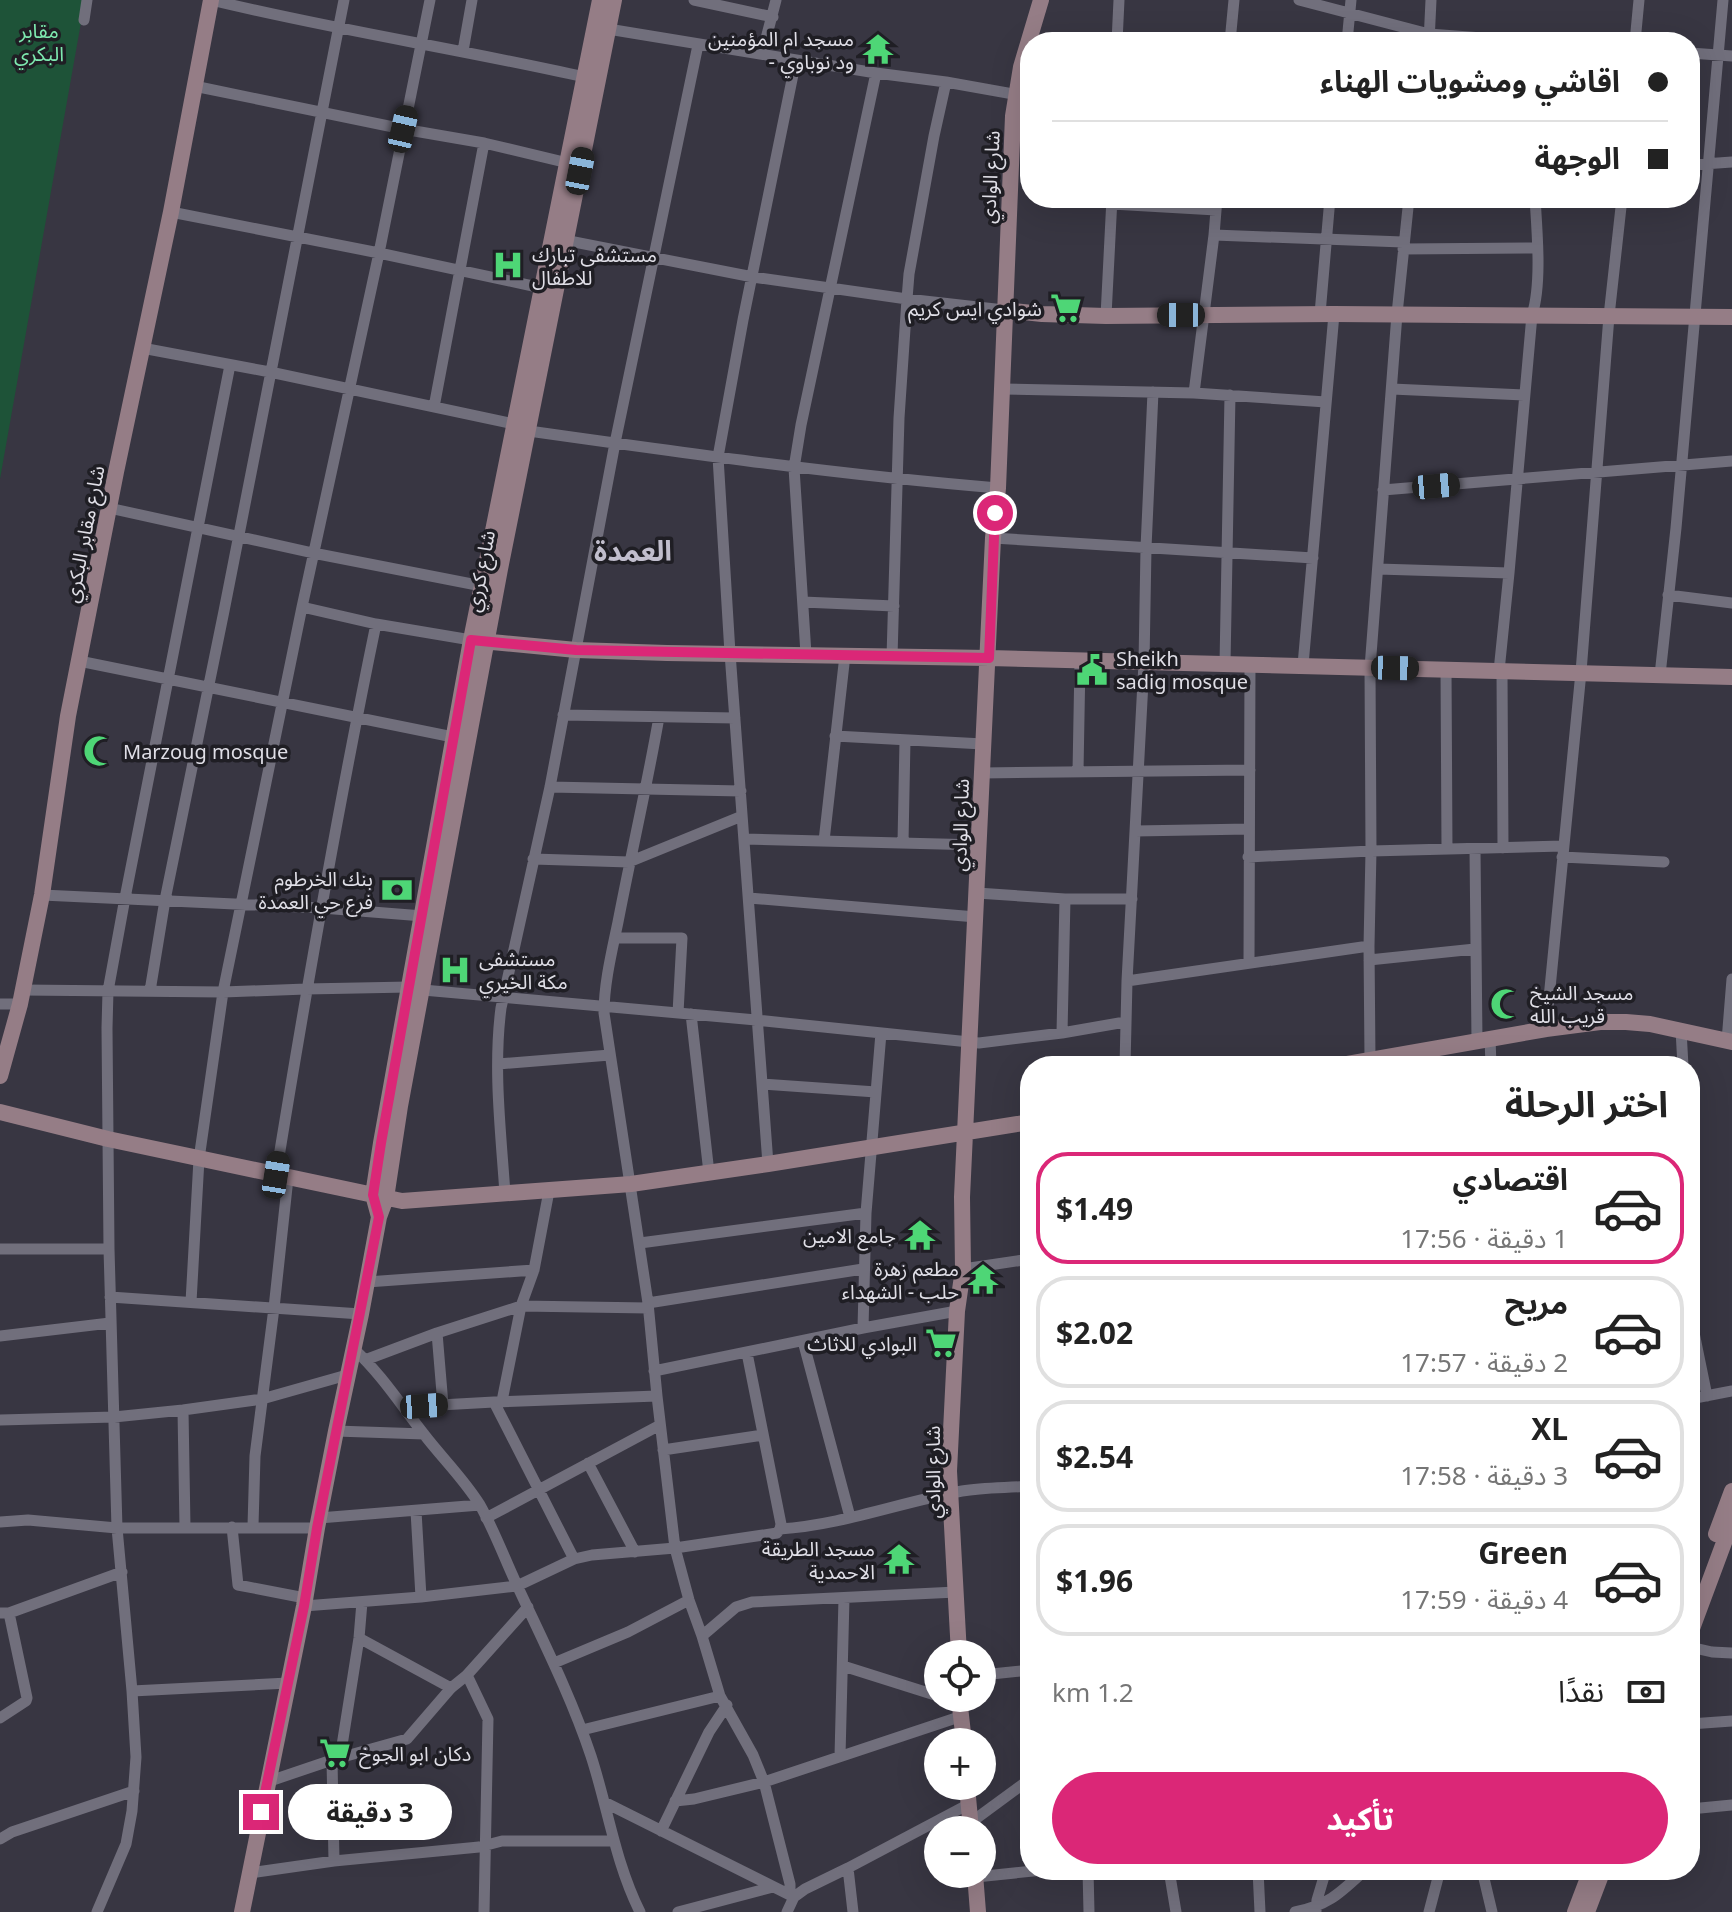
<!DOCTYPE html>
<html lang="ar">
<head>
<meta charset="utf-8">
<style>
	:root { --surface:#fff; --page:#f6f6f6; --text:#222; --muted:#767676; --line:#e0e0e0; --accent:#db2777 }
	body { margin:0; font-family:"Noto Sans","Noto Sans Arabic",sans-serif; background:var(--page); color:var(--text); direction:rtl; height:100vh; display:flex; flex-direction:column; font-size:30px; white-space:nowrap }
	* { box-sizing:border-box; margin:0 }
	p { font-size:26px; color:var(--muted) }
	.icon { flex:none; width:44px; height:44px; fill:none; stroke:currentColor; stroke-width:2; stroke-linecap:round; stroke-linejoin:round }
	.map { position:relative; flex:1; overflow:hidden; direction:ltr }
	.side { position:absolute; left:1020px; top:1056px; width:680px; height:824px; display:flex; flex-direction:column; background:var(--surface); border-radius:32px; box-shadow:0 8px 32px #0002; direction:rtl }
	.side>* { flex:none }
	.guide { position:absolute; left:1020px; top:32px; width:680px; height:176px; border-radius:32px; box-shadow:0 8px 32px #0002; direction:rtl; display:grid; align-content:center; height:176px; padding:0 32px; background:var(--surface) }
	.buttons { position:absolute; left:924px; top:1640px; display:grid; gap:16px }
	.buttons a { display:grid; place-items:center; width:72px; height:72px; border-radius:50%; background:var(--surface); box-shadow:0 8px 32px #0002; font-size:40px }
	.end { position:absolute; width:36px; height:36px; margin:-18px; border:10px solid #db2777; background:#fff; box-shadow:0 0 0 4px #fff }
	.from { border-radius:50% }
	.bubble { position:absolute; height:56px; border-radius:28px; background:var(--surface); box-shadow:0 8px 32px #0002; font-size:26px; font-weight:700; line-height:56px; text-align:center; direction:rtl }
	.car { position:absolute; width:24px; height:48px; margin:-24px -12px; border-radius:10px; box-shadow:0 0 6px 2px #0007; background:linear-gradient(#222 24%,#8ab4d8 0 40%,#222 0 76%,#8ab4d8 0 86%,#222 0) }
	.guide b { display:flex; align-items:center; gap:28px; height:76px; font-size:30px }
	.guide b+b { border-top:2px solid var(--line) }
	.guide i { width:20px; height:20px; background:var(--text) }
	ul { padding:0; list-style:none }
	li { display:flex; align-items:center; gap:24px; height:112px; margin:0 16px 12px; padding:0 16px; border:4px solid var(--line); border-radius:32px }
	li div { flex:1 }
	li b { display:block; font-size:30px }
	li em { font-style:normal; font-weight:700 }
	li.current { border-color:var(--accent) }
	li>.icon { width:72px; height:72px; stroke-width:1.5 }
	h2 { padding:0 32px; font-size:36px; line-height:96px }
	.pay { display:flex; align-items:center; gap:20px; height:88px; padding:0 32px; font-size:30px }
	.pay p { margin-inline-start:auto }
	.action { display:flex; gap:16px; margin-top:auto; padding:16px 32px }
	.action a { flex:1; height:92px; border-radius:48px; background:var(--accent); color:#fff; font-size:32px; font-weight:700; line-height:92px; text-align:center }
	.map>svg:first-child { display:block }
</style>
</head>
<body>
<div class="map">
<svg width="1732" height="1912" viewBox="0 0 1732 1912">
	<rect width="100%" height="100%" fill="#383642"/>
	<path fill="#1e5338" d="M0,0h85l-85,479z"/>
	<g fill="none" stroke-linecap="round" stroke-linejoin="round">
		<path stroke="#716f7c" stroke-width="11" d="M211,0c123,30 249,49 373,77
			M694,0l79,17
			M1299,0l130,34 105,8
			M84,20l3,-20
			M608,29l268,44 70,9 84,15
			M1117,42l2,-42
			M1230,42l4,-42
			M1347,42l4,-42
			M1429,42l2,-42
			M1635,42l4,-42
			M463,51l9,-51
			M1690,53l42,3
			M762,54l14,-54
			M194,86l209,43 81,14 84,20
			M1690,165l42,-3
			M1112,204l104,6
			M171,212l208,41 163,35
			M1214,235l189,7
			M559,239l194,38 154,22 97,11
			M1403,249l134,-1
			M1320,314l10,-116
			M1106,316l6,-118
			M142,348l128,24 244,52
			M1002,389l192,4 20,-158 3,-37
			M1392,389l132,6
			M1194,393l132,9
			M434,407l50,-264
			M529,431c156,22 311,44 469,57
			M1383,490l349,-29
			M109,508l204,45 169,33
			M993,538l320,20
			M1378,569l131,4
			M1668,595l64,8
			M803,602l91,4
			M302,607l74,17 95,16
			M806,654l-12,-186 7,-43 75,-352
			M892,657l7,-239 8,-119 2,-25 25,-138 12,-54
			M79,661l374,76
			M1225,664l5,-269
			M1303,665l31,-351
			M1446,669l1,180
			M1499,671l10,-98 23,-258c10,-31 5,-84 3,-117
			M1502,671l1,177
			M1660,675l16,-147 47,-528
			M563,715l172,3
			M659,717c-12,69 -28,137 -41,205 -6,29 -14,61 -14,91l44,290 9,93 18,152 14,52 13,36 18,60 33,59 11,27 26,102v11
			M835,736l148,8
			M1078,772l2,-111
			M982,773l268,-3
			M550,787l191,4
			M1135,831l114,-2
			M744,839l236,6
			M824,841l21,-186
			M903,843l2,-103
			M1475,849l2,192
			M1248,857l123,-6 192,-5
			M1562,857l102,5
			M533,859l96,3 113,-46
			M977,893l88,6h67
			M42,895l280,13 101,8
			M749,898l227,19
			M615,938h67l-4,75
			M1369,960l106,-11
			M1249,962l1,-298
			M1127,981l242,-35
			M23,990l200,2 83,-3 103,-2
			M423,990l333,30 223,23 83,-10 63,-11
			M150,991l15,-91 59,-289 120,-611
			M0,1004h20
			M691,1014l18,159
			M1546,1029l35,-357 28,-356 13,-118
			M1681,1030l2,36
			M1062,1033l3,-134
			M1490,1038l1,28
			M1727,1041l5,-62
			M1370,1059l-1,-113 2,-95 -1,-183 27,-354 12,-116
			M498,1064l112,-9
			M1125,1066l2,-85 17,-318 2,-115 7,-156
			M762,1084l114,8
			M768,1164l-38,-511 -12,-196 25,-137 53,-260
			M276,1175c30,-184 62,-368 100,-551
			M505,1194c-4,-61 -12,-125 -4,-186l49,-221 65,-344 83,-398
			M640,1243l226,-30
			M0,1249h109
			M963,1269l67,-10
			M367,1282l167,-12
			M110,1297l251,17
			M191,1302l8,-143 24,-167 79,-385 77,-354 51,-253
			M648,1303l215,-34
			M1690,1313l17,83
			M863,1328l3,-115 15,-180
			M437,1333l6,72
			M0,1336l110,-13
			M803,1341l47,176
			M354,1349c27,25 47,56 69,84 19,25 41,46 57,72 14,25 24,52 36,78 26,56 55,113 75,173 17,52 24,106 49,156
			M365,1360l72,-27 84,-27 127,2
			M654,1371l209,-43 94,-17
			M1690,1399l42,-8
			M502,1401l19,-95 13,-36 15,-79
			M494,1402l80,157
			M404,1407l90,-5 163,-6
			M183,1410l2,117
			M0,1420l114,-3 69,-7 79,-11 85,-24
			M336,1431l88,3
			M663,1450l100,-15
			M588,1463l47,89
			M416,1511l5,86
			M319,1518l161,-13
			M486,1518l174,-93
			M0,1522l28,-2 89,8h200
			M253,1526l2,-70 19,-148 14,-130
			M232,1527l6,58 67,13
			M780,1529c62,-4 121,-27 182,-38 22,-4 46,-3 68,-5
			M304,1606l117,-9 96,-11 57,-27 18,-4 83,-7 102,-15 3,-4 1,-5 -34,-171
			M0,1613h9l113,-41
			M702,1636l34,-29 16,-5 204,-10
			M359,1638l92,50
			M1690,1647l22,5 20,1
			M554,1663l74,-31 61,-32
			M843,1666l95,30
			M467,1675l21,44 -4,193
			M982,1675l48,-5
			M132,1691l156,-8
			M0,1718l26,-17 1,-3 -18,-85
			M1690,1724l42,-3
			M582,1730l138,-34
			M840,1756l4,-158
			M340,1758l19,-120 3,-36
			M332,1760l2,101
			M267,1782l65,-22 75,-21 44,-51 16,-13 61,-68
			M675,1801l19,-2 70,-17 198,-66
			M604,1802l190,95
			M1690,1809l42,-4
			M970,1823l60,-44
			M661,1831l48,-99 18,-27
			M0,1839l12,-7 122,-41
			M848,1868l5,44
			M1088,1870l1,42
			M1169,1870l7,42
			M1258,1870l2,42
			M1482,1870l10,42
			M250,1873l84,-12 145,-14 23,-6h111
			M976,1877l67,-7
			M1316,1911l1,-11 9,-30
			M97,1912l29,-68 6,-33 4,-54 -4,-66 -15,-163 -8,-279 -2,-221 1,-37 17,-93 105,-533
			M678,1912l95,-25
			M787,1912l7,-15 11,-8 43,-21 121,-64
			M1295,1912c34,-7 45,-19 70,-42
			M1429,1912l11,-42"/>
		<path stroke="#957d86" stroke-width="16" d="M1004,310l38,4 64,2 228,-2 398,3
			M471,640l105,10 91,3 322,5 743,19
			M1336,1066l210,-37 54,-7h26l24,2 82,18
			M0,1076l20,-72 22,-109 26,-179 48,-244 55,-260 40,-212
			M0,1112l108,27 294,62 229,-17 137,-20 262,-42
			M379,1217l-6,-22 8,-52 90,-503 129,-640
			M1716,1534l16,-43
			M1690,1634l42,-113
			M959,1654l-10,-183 8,-160 6,-42 -1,-72 31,-659 5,-50 15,-372 8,-49 20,-67
			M959,1698l5,44
			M967,1786l4,44
			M975,1874l3,38
			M242,1912l62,-306 13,-78 19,-97 25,-117 18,-97 7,-19 14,-92 100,-537 114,-569
			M1575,1912l16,-42
			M1587,1912l16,-42"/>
	</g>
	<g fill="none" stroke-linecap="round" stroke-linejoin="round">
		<path stroke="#db2777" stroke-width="10" d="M261,1812l43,-206 13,-78 62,-311 -6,-22 8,-52 90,-503 105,10 413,8 6,-145"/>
	</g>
	<defs>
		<symbol id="temple-bare" viewBox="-9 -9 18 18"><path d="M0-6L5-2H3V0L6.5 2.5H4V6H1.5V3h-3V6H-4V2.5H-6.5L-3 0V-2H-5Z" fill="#4ed676" stroke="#1f1e24" stroke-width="2.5" paint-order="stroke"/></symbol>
		<symbol id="hospital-bare" viewBox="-9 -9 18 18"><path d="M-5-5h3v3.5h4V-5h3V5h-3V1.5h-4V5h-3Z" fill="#4ed676" stroke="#1f1e24" stroke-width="2.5" paint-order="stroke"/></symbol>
		<symbol id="supermarket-bare" viewBox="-9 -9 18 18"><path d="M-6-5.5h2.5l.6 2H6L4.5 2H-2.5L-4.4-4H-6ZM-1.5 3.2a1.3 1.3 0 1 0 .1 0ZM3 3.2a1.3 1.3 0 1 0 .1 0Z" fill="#4ed676" stroke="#1f1e24" stroke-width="2.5" paint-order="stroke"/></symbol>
		<symbol id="civic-bare" viewBox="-9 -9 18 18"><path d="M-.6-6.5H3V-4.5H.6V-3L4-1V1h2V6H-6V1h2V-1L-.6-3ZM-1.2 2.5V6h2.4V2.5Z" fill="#4ed676" stroke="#1f1e24" stroke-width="2.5" paint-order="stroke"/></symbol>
		<symbol id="mosque-bare" viewBox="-9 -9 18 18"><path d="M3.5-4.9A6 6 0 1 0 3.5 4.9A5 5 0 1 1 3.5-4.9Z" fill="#4ed676" stroke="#1f1e24" stroke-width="2.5" paint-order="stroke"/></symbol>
		<symbol id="bank-bare" viewBox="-9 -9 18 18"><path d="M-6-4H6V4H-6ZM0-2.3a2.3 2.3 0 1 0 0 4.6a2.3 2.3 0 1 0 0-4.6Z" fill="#4ed676" stroke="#1f1e24" stroke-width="2.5" paint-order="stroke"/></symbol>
	</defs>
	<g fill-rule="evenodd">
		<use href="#temple-bare" x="856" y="27" width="44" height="44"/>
		<use href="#hospital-bare" x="486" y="243" width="44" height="44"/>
		<use href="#supermarket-bare" x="1044" y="286" width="44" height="44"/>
		<use href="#civic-bare" x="1070" y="648" width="44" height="44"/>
		<use href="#mosque-bare" x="77" y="729" width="44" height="44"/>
		<use href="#bank-bare" x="375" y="868" width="44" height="44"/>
		<use href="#hospital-bare" x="433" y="948" width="44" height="44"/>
		<use href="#mosque-bare" x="1484" y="982" width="44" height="44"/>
		<use href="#temple-bare" x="898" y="1213" width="44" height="44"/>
		<use href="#temple-bare" x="961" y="1257" width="44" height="44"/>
		<use href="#supermarket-bare" x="919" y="1321" width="44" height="44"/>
		<use href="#temple-bare" x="877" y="1537" width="44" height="44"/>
		<use href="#supermarket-bare" x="313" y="1731" width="44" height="44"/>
	</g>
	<g text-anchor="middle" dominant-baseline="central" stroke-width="7" stroke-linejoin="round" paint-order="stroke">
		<g font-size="20" fill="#7eeab0" stroke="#1f1e24">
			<text x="39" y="30">مقابر<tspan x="39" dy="23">البكري</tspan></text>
		</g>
		<g font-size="20" fill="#dfdee6" stroke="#1f1e24" text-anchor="end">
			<text x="854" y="38">مسجد ام المؤمنين<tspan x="854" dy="23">- ود نوباوي</tspan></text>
			<text x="532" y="254" text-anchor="start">مستشفى تبارك<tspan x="532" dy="23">للاطفال</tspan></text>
			<text x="1042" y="308">شوادي ايس كريم</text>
			<text x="1116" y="658" text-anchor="start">Sheikh<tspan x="1116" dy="23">sadig mosque</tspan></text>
			<text x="123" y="751" text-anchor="start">Marzoug mosque</text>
			<text x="373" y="878">بنك الخرطوم<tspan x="373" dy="23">فرع حي العمدة</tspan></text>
			<text x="479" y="958" text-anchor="start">مستشفى<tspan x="479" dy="23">مكة الخيري</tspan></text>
			<text x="1530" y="992" text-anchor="start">مسجد الشيخ<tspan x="1530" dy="23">قريب الله</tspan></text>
			<text x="896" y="1235">جامع الامين</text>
			<text x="959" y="1268">مطعم زهرة<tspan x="959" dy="23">حلب - الشهداء</tspan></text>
			<text x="917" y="1343">البوادي للاثاث</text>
			<text x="875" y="1548">مسجد الطريقة<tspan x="875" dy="23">الاحمدية</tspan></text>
			<text x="359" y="1753" text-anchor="start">دكان ابو الجوخ</text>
		</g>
		<g font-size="20" fill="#dfdee6" stroke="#1f1e24">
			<text transform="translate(990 177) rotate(-87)">شارع الوادي</text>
			<text transform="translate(84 534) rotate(-79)">شارع مقابر البكري</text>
			<text transform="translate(480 571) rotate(-79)">شارع كرري</text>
			<text transform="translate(960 825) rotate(-88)">شارع الوادي</text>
			<text transform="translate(932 1472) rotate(-90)">شارع الوادي</text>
		</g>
		<g font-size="28" font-weight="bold" fill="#c1becd" stroke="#1f1e24">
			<text x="633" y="550">العمدة</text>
		</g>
	</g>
</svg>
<div class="buttons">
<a><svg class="icon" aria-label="locate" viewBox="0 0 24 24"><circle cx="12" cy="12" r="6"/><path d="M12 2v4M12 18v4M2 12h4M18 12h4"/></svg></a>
<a>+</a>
<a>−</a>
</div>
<i class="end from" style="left:995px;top:513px"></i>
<i class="end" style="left:261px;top:1812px"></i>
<div class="bubble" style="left:288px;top:1784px;width:164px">3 دقيقة</div>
<i class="car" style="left:403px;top:129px;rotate:13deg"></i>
<i class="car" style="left:580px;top:171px;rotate:11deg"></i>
<i class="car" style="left:1181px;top:315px;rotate:270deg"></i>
<i class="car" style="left:1436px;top:486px;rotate:85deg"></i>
<i class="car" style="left:1395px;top:668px;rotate:91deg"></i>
<i class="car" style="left:276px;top:1175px;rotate:9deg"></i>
<i class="car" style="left:424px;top:1406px;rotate:86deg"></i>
<div class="guide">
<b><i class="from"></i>اقاشي ومشويات الهناء</b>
<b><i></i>الوجهة</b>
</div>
<section class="side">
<h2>اختر الرحلة</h2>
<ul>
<li class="current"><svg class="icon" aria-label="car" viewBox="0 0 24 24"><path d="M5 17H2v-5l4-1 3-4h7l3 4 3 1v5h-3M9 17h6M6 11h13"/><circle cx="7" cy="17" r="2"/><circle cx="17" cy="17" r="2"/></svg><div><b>اقتصادي</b><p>1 دقيقة · 17:56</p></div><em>$1.49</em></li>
<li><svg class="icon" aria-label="car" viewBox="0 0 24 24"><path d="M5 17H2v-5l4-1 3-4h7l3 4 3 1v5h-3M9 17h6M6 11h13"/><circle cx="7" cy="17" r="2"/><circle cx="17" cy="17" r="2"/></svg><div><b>مريح</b><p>2 دقيقة · 17:57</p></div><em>$2.02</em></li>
<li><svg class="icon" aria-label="car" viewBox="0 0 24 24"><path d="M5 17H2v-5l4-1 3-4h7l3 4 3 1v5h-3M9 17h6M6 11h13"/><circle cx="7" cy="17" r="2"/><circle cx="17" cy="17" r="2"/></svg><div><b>XL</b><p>3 دقيقة · 17:58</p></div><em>$2.54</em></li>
<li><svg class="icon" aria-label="car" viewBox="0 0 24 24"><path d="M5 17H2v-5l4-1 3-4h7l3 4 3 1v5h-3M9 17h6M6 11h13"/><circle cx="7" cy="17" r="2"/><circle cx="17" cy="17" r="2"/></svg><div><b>Green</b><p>4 دقيقة · 17:59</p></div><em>$1.96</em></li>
</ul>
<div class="pay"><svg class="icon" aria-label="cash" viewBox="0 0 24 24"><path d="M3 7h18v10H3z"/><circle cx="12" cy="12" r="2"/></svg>نقدًا<p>1.2 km</p></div>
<div class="action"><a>تأكيد</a></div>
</section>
</div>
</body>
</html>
